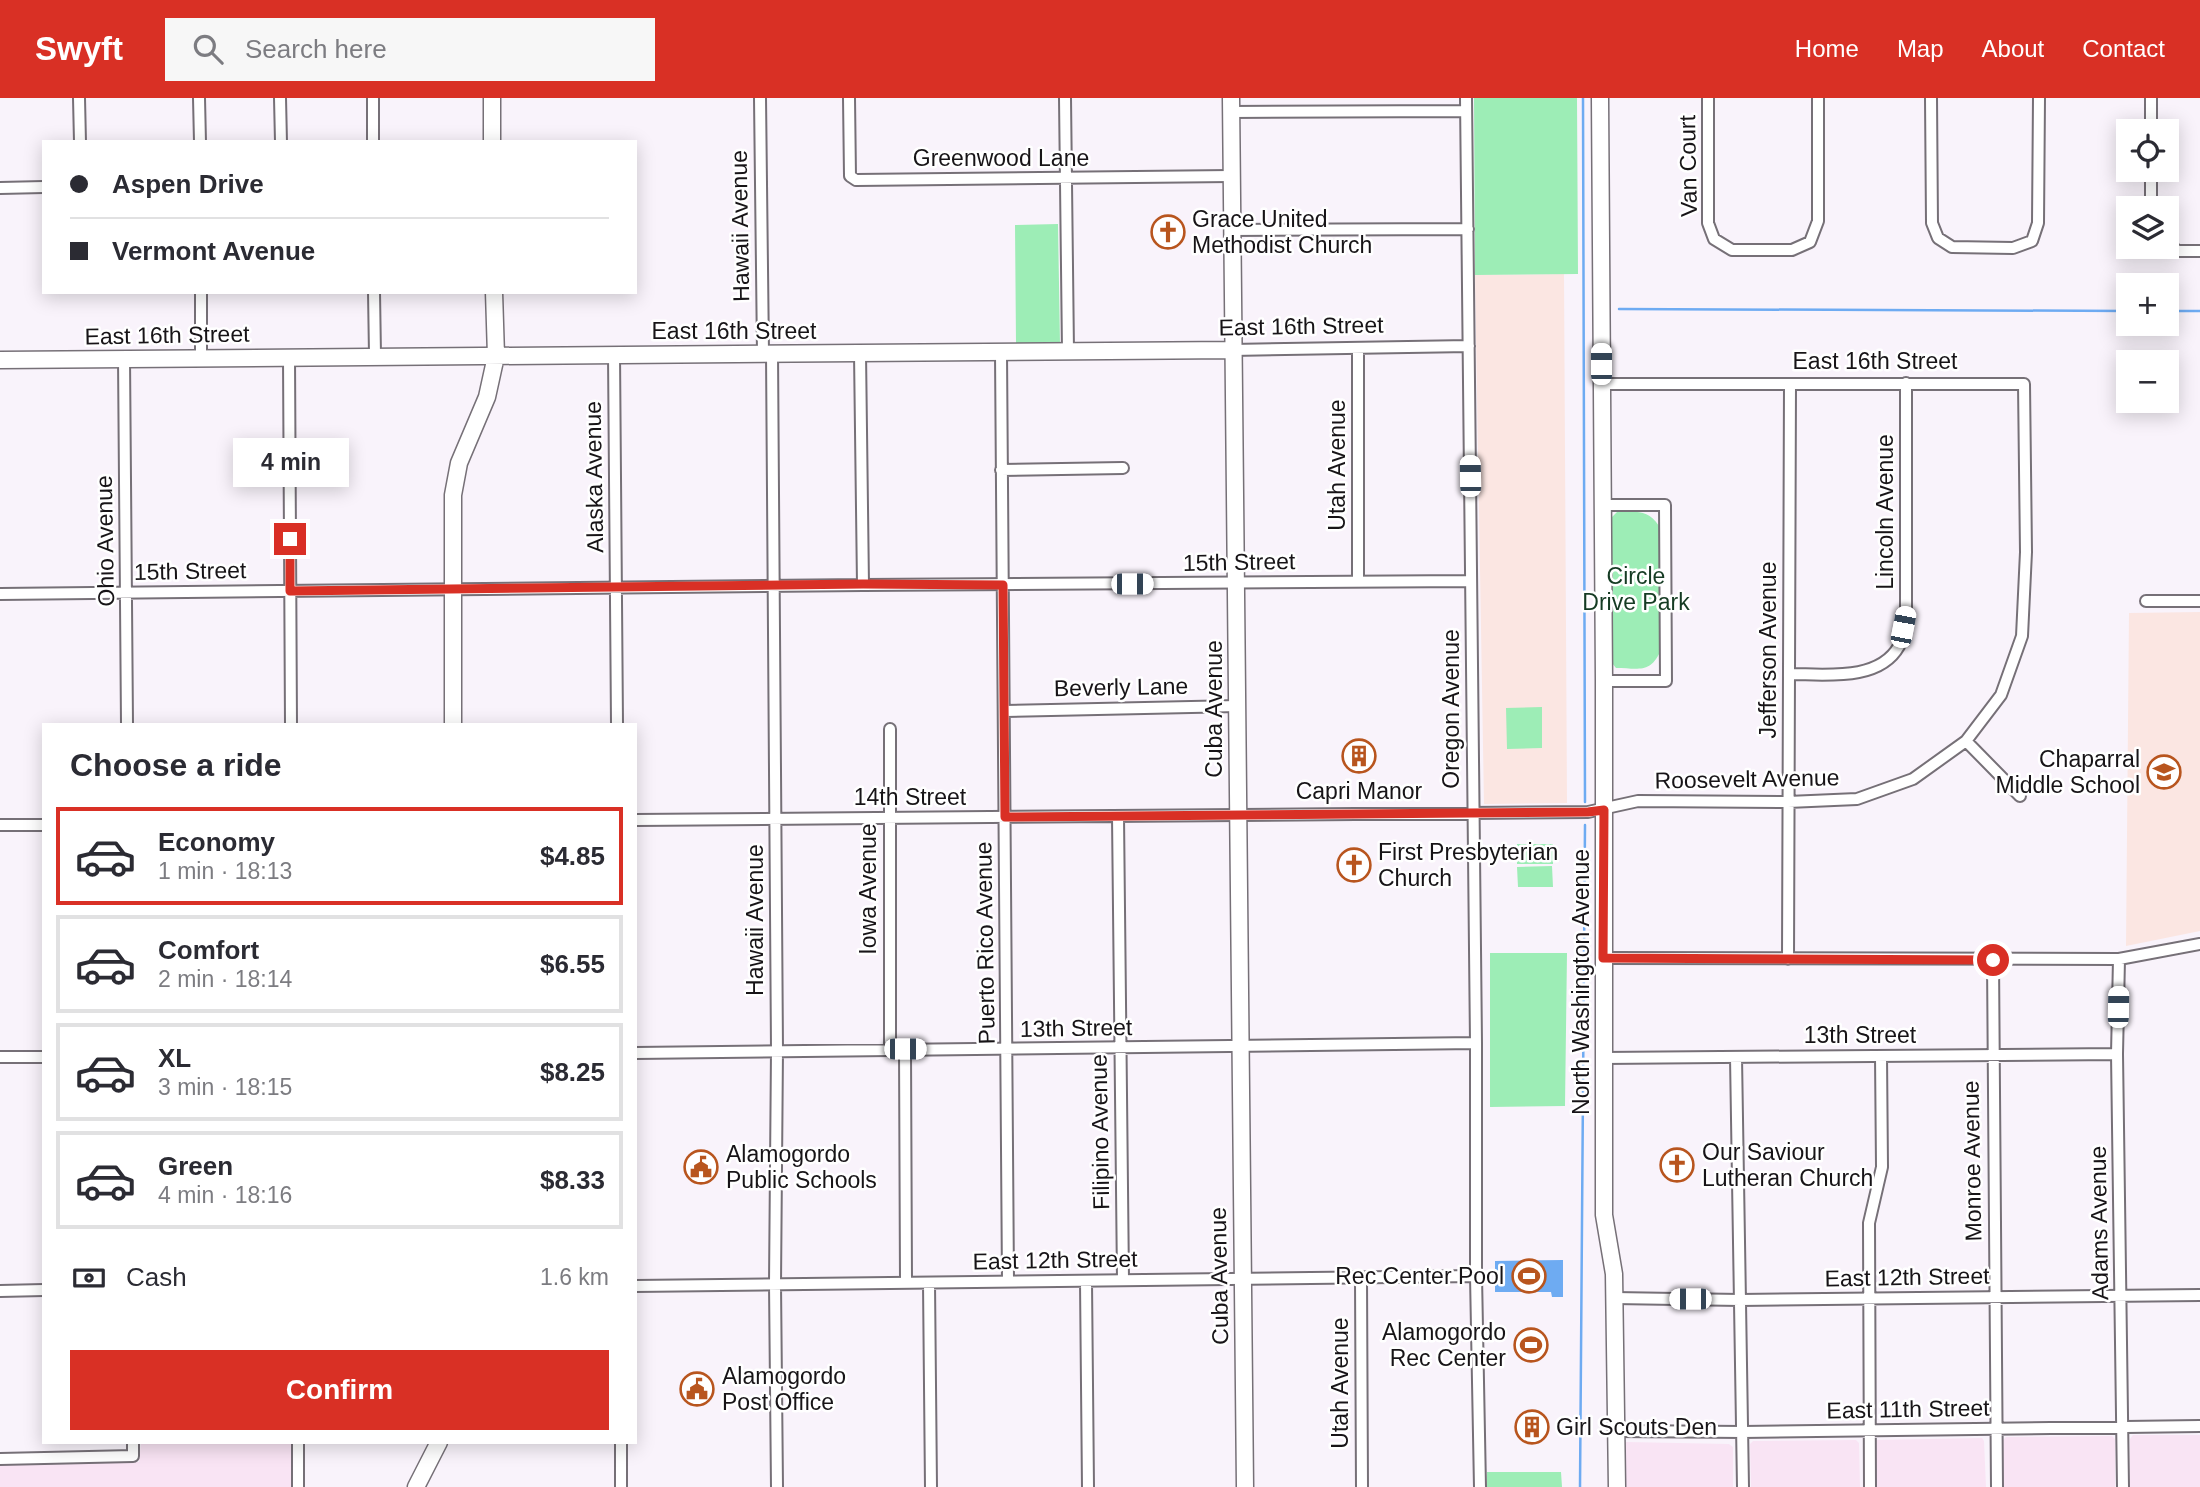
<!DOCTYPE html>
<html lang="en">
<head>
<meta charset="utf-8">
<style>
	:root { --surface:#fff; --page:#f7f7f7; --text:#2b2b33; --muted:#7c7c81; --line:#e1e1e2; --accent:#d93025 }
	body { margin:0; font-family:Helvetica,sans-serif; background:var(--page); color:var(--text); height:100vh; display:flex; flex-direction:column; font-size:26px; white-space:nowrap }
	* { box-sizing:border-box; margin:0 }
	p { font-size:23px; color:var(--muted) }
	.icon { flex:none; width:38px; height:38px; fill:none; stroke:currentColor; stroke-width:2; stroke-linecap:round; stroke-linejoin:round }
	.map { position:relative; flex:1; overflow:hidden }
	.details { position:absolute; left:42px; top:625px; width:595px; height:721px; display:flex; flex-direction:column; background:var(--surface); border-radius:0px; box-shadow:0 4px 18px #0003 }
	.details>* { flex:none }
	.top-card { position:absolute; left:42px; top:42px; width:595px; height:154px; border-radius:0px; box-shadow:0 4px 18px #0003; display:grid; align-content:center; height:154px; padding:0 28px; background:var(--surface) }
	.controls { position:absolute; left:2116px; top:21px; display:grid; gap:14px }
	.controls a { display:grid; place-items:center; width:63px; height:63px; border-radius:0px; background:var(--surface); box-shadow:0 4px 18px #0003; font-size:35px }
	.end { position:absolute; width:32px; height:32px; margin:-16px; border:9px solid #d93025; background:#fff; box-shadow:0 0 0 4px #fff }
	.from { border-radius:50% }
	.bubble { position:absolute; height:49px; border-radius:0px; background:var(--surface); box-shadow:0 4px 18px #0003; font-size:23px; font-weight:700; line-height:49px; text-align:center }
	.car { position:absolute; width:21px; height:42px; margin:-21px -10px; border-radius:9px; box-shadow:0 0 5px 2px #0007; background:linear-gradient(#fff 24%,#345 0 40%,#fff 0 76%,#345 0 86%,#fff 0) }
	.top-card b { display:flex; align-items:center; gap:24px; height:66px; font-size:26px }
	.top-card b+b { border-top:2px solid var(--line) }
	.top-card i { width:18px; height:18px; background:var(--text) }
	ul { padding:0; list-style:none }
	li { display:flex; align-items:center; gap:21px; height:98px; margin:0 14px 10px; padding:0 14px; border:4px solid var(--line); border-radius:0px }
	li div { flex:1 }
	li b { display:block; font-size:26px }
	li em { font-style:normal; font-weight:700 }
	li.current { border-color:var(--accent) }
	li>.icon { width:63px; height:63px; stroke-width:1.5 }
	h2 { padding:0 28px; font-size:32px; line-height:84px }
	.pay { display:flex; align-items:center; gap:18px; height:77px; padding:0 28px; font-size:26px }
	.pay p { margin-inline-start:auto }
	.cta { display:flex; gap:14px; margin-top:auto; padding:14px 28px }
	.cta a { flex:1; height:80px; border-radius:0px; background:var(--accent); color:#fff; font-size:28px; font-weight:700; line-height:80px; text-align:center }
	header { display:flex; align-items:center; gap:42px; box-sizing:border-box; height:98px; padding:0 35px; background:var(--accent); color:#fff }
	header strong { font-size:33px }
	nav { display:flex; gap:38px; margin-inline-start:auto; font-size:24px }
	.search { width:490px; height:63px; background:var(--page); display:flex; align-items:center; gap:18px; box-sizing:border-box; padding:0 24px; border-radius:0px; color:var(--muted); font-size:26px }
	.map>svg:first-child { display:block }
</style>
</head>
<body>
<header>
<strong>Swyft</strong>
<div class="search"><svg class="icon" aria-label="search" viewBox="0 0 24 24"><circle cx="10" cy="10" r="6"/><path d="M15 15l6 6"/></svg>Search here</div>
<nav><a>Home</a><a>Map</a><a>About</a><a>Contact</a></nav>
</header>
<div class="map">
<svg width="2200" height="1389" viewBox="0 0 2200 1389">
	<rect width="100%" height="100%" fill="#f9f3fb"/>
	<path fill="#f9e4f4" d="M2133,1337h67v52h-70v-48z
		M2112,1338l3,3v48h-112v-47l3,-3z
		M1982,1340l2,3 2,46h-109l-1,-47z
		M1856,1342l3,3 1,44h-109l-1,-43 3,-3z
		M141,1344h155v45h-296v-25h139z
		M1626,1344l103,2 4,3v40h-110l-1,-41z"/>
	<path fill="#fbe6e2" d="M1564,176l3,529 -83,1 -9,-529z
		M2200,514v319l-74,15 3,-333z"/>
	<path fill="#9dedb6" d="M1474,0h103l1,176 -103,1z
		M1058,126l2,120 -44,-1 -1,-118z
		M1617,414c20,0 31,-3 42,14l1,126c-10,22 -23,16 -44,16l-4,-5v-146z
		M1542,609v41l-35,1 -1,-41z
		M1517,746h36v20h-36z
		M1552,768l1,21h-35l-1,-20z
		M1490,855h77l-2,153 -75,1z
		M1487,1374h74l1,15h-75z"/>
	<path fill="#6eabf2" d="M1563,1162v37h-11l-1,-5h-56v-31z"/>
	<g fill="none" stroke-linecap="round" stroke-linejoin="round">
		<path stroke="#6eabf2" stroke-width="2.5" d="M1583,0l2,704
			M1619,211l509,2
			M2166,213h34
			M1580,1389l5,-662"/>
		<defs>
			<path id="street" d="M79,0l1,44
				M199,0l1,44
				M280,0l1,44
				M373,0v44
				M760,0l3,255
				M849,0l1,78 6,4 375,-4
				M1065,0l3,253
				M1466,0l10,945v233l4,211
				M1708,0v125l6,16 18,11h60l18,-8 8,-21v-123
				M1931,0l1,125 6,15 14,9 61,1 19,-7 6,-18 1,-125
				M2151,0v33
				M1231,14l234,-1
				M2151,72v38
				M0,90l44,-1
				M1231,132l237,-1
				M2166,147l13,6h21
				M201,194v65
				M374,194l1,63
				M1358,251v232
				M1232,252l237,-4
				M772,255l5,697 -2,234 2,203
				M860,255l3,232
				M1001,255l7,928
				M614,256l3,370
				M289,259l2,367
				M124,260l3,366
				M1001,372l122,-2
				M1603,407h62l1,176h-62
				M0,496l863,-9 608,-4
				M2146,503h54
				M1789,576c35,0 90,8 110,-28 5,-10 5,-27 7,-37v-226
				M1005,613l233,-5
				M890,631v320
				M1966,643l54,55
				M1118,718l5,464
				M635,722l953,-8 50,-11 150,1 69,-3 56,-20 53,-38 35,-46 21,-59 4,-84 -2,-168h-423
				M0,727h44
				M1603,860l516,1 81,-15
				M1788,861l2,-575
				M2119,861l-2,95 6,433
				M1993,862l4,527
				M905,951l1,233
				M635,955l841,-10
				M0,959h44
				M1736,959l7,430
				M1603,960l514,-4
				M1361,1181l1,208
				M1086,1184l2,205
				M929,1185l2,204
				M635,1188l841,-10
				M0,1193l44,-1
				M1614,1200l126,2 460,-5
				M1616,1333l127,1 457,-6
				M298,1344v45
				M621,1344v45
				M0,1361l133,-3v-14
				M1870,1389l-1,-264 13,-56 -1,-111"/>
			<path id="secondary" d="M1231,0l14,1389
				M1600,0l4,583v534l10,59 3,213
				M492,44v-44
				M0,262l1232,-10
				M453,626v-229l6,-32 28,-66 9,-41 -2,-64
				M416,1389l23,-45"/>
		</defs>
		<use href="#street" stroke="#767077" stroke-width="14"/>
		<use href="#secondary" stroke="#767077" stroke-width="19"/>
		<use href="#street" stroke="#fff" stroke-width="10"/>
		<use href="#secondary" stroke="#fff" stroke-width="16"/>
	</g>
	<g fill="none" stroke-linecap="round" stroke-linejoin="round">
		<path stroke="#d93025" stroke-width="9" d="M290,441v52l573,-7 140,1 2,232 583,-5 16,-2 -1,148 390,2"/>
	</g>
	<defs>
		<symbol id="church-ring" viewBox="-11 -11 22 22"><circle r="9.5" fill="#fff" stroke="#b8551e" stroke-width="1.5"/><path d="M-1.2-6h2.4v3.5h3.3v2.4h-3.3V6h-2.4V-.1h-3.3v-2.4h3.3Z" fill="#b8551e"/></symbol>
		<symbol id="building-ring" viewBox="-11 -11 22 22"><circle r="9.5" fill="#fff" stroke="#b8551e" stroke-width="1.5"/><path d="M-4-6H4V6H1V3H-1V6H-4ZM-2.5-4.3h1.7v1.8h-1.7ZM.8-4.3h1.7v1.8H.8ZM-2.5-1h1.7V.8h-1.7ZM.8-1h1.7V.8H.8Z" fill="#b8551e"/></symbol>
		<symbol id="school-ring" viewBox="-11 -11 22 22"><circle r="9.5" fill="#fff" stroke="#b8551e" stroke-width="1.5"/><path d="M0-5L7-2L0 1L-7-2ZM-4 1L0 2.5L4 1V4Q0 6-4 4Z" fill="#b8551e"/></symbol>
		<symbol id="civic-ring" viewBox="-11 -11 22 22"><circle r="9.5" fill="#fff" stroke="#b8551e" stroke-width="1.5"/><path d="M-.6-6.5H3V-4.5H.6V-3L4-1V1h2V6H-6V1h2V-1L-.6-3ZM-1.2 2.5V6h2.4V2.5Z" fill="#b8551e"/></symbol>
		<symbol id="stadium-ring" viewBox="-11 -11 22 22"><circle r="9.5" fill="#fff" stroke="#b8551e" stroke-width="1.5"/><path d="M0-5a6.5 5 0 1 0 0 10a6.5 5 0 1 0 0-10ZM-3.5-1.8h7v3.6h-7Z" fill="#b8551e"/></symbol>
	</defs>
	<g fill-rule="evenodd">
		<use href="#church-ring" x="1149" y="115" width="38" height="38"/>
		<use href="#building-ring" x="1340" y="639" width="38" height="38"/>
		<use href="#school-ring" x="2145" y="655" width="38" height="38"/>
		<use href="#church-ring" x="1335" y="748" width="38" height="38"/>
		<use href="#church-ring" x="1658" y="1048" width="38" height="38"/>
		<use href="#civic-ring" x="682" y="1050" width="38" height="38"/>
		<use href="#stadium-ring" x="1510" y="1159" width="38" height="38"/>
		<use href="#stadium-ring" x="1512" y="1228" width="38" height="38"/>
		<use href="#civic-ring" x="678" y="1272" width="38" height="38"/>
		<use href="#building-ring" x="1513" y="1310" width="38" height="38"/>
	</g>
	<g text-anchor="middle" dominant-baseline="central" stroke-width="5" stroke-linejoin="round" paint-order="stroke">
		<g font-size="23" fill="#171417" stroke="#fff">
			<text x="1001" y="60">Greenwood Lane</text>
			<text transform="translate(1688 68) rotate(-91)">Van Court</text>
			<text transform="translate(740 128) rotate(-91)">Hawaii Avenue</text>
			<text transform="translate(1301 228) rotate(-1)">East 16th Street</text>
			<text x="734" y="233">East 16th Street</text>
			<text transform="translate(167 237) rotate(-1)">East 16th Street</text>
			<text x="1875" y="263">East 16th Street</text>
			<text transform="translate(1337 367) rotate(-90)">Utah Avenue</text>
			<text transform="translate(594 379) rotate(-91)">Alaska Avenue</text>
			<text transform="translate(1885 414) rotate(-90)">Lincoln Avenue</text>
			<text transform="translate(105 443) rotate(-91)">Ohio Avenue</text>
			<text transform="translate(1239 464) rotate(-1)">15th Street</text>
			<text transform="translate(190 473) rotate(-1)">15th Street</text>
			<text transform="translate(1768 552) rotate(-90)">Jefferson Avenue</text>
			<text transform="translate(1121 589) rotate(-1)">Beverly Lane</text>
			<text transform="translate(1214 611) rotate(-90)">Cuba Avenue</text>
			<text transform="translate(1451 611) rotate(-90)">Oregon Avenue</text>
			<text transform="translate(1747 681) rotate(-1)">Roosevelt Avenue</text>
			<text x="910" y="699">14th Street</text>
			<text transform="translate(868 791) rotate(-90)">Iowa Avenue</text>
			<text transform="translate(755 822) rotate(-90)">Hawaii Avenue</text>
			<text transform="translate(985 845) rotate(-91)">Puerto Rico Avenue</text>
			<text transform="translate(1581 884) rotate(-90)">North Washington Avenue</text>
			<text transform="translate(1076 930) rotate(-1)">13th Street</text>
			<text x="1860" y="937">13th Street</text>
			<text transform="translate(1100 1034) rotate(-91)">Filipino Avenue</text>
			<text transform="translate(1972 1063) rotate(-91)">Monroe Avenue</text>
			<text transform="translate(2099 1125) rotate(-91)">Adams Avenue</text>
			<text transform="translate(1055 1162) rotate(-1)">East 12th Street</text>
			<text transform="translate(1219 1178) rotate(-91)">Cuba Avenue</text>
			<text transform="translate(1907 1179) rotate(-1)">East 12th Street</text>
			<text transform="translate(1340 1285) rotate(-90)">Utah Avenue</text>
			<text transform="translate(1908 1311) rotate(-1)">East 11th Street</text>
		</g>
		<g font-size="23" fill="#171417" stroke="#fff" text-anchor="start">
			<text x="1192" y="121">Grace United<tspan x="1192" dy="26">Methodist Church</tspan></text>
			<text x="2140" y="661" text-anchor="end">Chaparral<tspan x="2140" dy="26">Middle School</tspan></text>
			<text x="1359" y="693" text-anchor="middle">Capri Manor</text>
			<text x="1378" y="754">First Presbyterian<tspan x="1378" dy="26">Church</tspan></text>
			<text x="1702" y="1054">Our Saviour<tspan x="1702" dy="26">Lutheran Church</tspan></text>
			<text x="726" y="1056">Alamogordo<tspan x="726" dy="26">Public Schools</tspan></text>
			<text x="1504" y="1178" text-anchor="end">Rec Center Pool</text>
			<text x="1506" y="1234" text-anchor="end">Alamogordo<tspan x="1506" dy="26">Rec Center</tspan></text>
			<text x="722" y="1278">Alamogordo<tspan x="722" dy="26">Post Office</tspan></text>
			<text x="1556" y="1329">Girl Scouts Den</text>
		</g>
		<g font-size="23" fill="#153b23" stroke="#fff">
			<text x="1636" y="478">Circle<tspan x="1636" dy="26">Drive Park</tspan></text>
		</g>
	</g>
</svg>
<div class="controls">
<a><svg class="icon" aria-label="locate" viewBox="0 0 24 24"><circle cx="12" cy="12" r="6"/><path d="M12 2v4M12 18v4M2 12h4M18 12h4"/></svg></a>
<a><svg class="icon" aria-label="layers" viewBox="0 0 24 24"><path d="M12 4l9 5-9 5-9-5zM3 14l9 5 9-5"/></svg></a>
<a>+</a>
<a>−</a>
</div>
<i class="end from" style="left:1993px;top:862px"></i>
<i class="end" style="left:290px;top:441px"></i>
<div class="bubble" style="left:233px;top:340px;width:116px">4 min</div>
<i class="car" style="left:1601px;top:266px;rotate:0deg"></i>
<i class="car" style="left:1470px;top:378px;rotate:359deg"></i>
<i class="car" style="left:1132px;top:486px;rotate:90deg"></i>
<i class="car" style="left:1903px;top:529px;rotate:11deg"></i>
<i class="car" style="left:2118px;top:909px;rotate:1deg"></i>
<i class="car" style="left:905px;top:951px;rotate:90deg"></i>
<i class="car" style="left:1690px;top:1201px;rotate:270deg"></i>
<div class="top-card">
<b><i class="from"></i>Aspen Drive</b>
<b><i></i>Vermont Avenue</b>
</div>
<section class="details">
<h2>Choose a ride</h2>
<ul>
<li class="current"><svg class="icon" aria-label="car" viewBox="0 0 24 24"><path d="M5 17H2v-5l4-1 3-4h7l3 4 3 1v5h-3M9 17h6M6 11h13"/><circle cx="7" cy="17" r="2"/><circle cx="17" cy="17" r="2"/></svg><div><b>Economy</b><p>1 min · 18:13</p></div><em>$4.85</em></li>
<li><svg class="icon" aria-label="car" viewBox="0 0 24 24"><path d="M5 17H2v-5l4-1 3-4h7l3 4 3 1v5h-3M9 17h6M6 11h13"/><circle cx="7" cy="17" r="2"/><circle cx="17" cy="17" r="2"/></svg><div><b>Comfort</b><p>2 min · 18:14</p></div><em>$6.55</em></li>
<li><svg class="icon" aria-label="car" viewBox="0 0 24 24"><path d="M5 17H2v-5l4-1 3-4h7l3 4 3 1v5h-3M9 17h6M6 11h13"/><circle cx="7" cy="17" r="2"/><circle cx="17" cy="17" r="2"/></svg><div><b>XL</b><p>3 min · 18:15</p></div><em>$8.25</em></li>
<li><svg class="icon" aria-label="car" viewBox="0 0 24 24"><path d="M5 17H2v-5l4-1 3-4h7l3 4 3 1v5h-3M9 17h6M6 11h13"/><circle cx="7" cy="17" r="2"/><circle cx="17" cy="17" r="2"/></svg><div><b>Green</b><p>4 min · 18:16</p></div><em>$8.33</em></li>
</ul>
<div class="pay"><svg class="icon" aria-label="cash" viewBox="0 0 24 24"><path d="M3 7h18v10H3z"/><circle cx="12" cy="12" r="2"/></svg>Cash<p>1.6 km</p></div>
<div class="cta"><a>Confirm</a></div>
</section>
</div>
</body>
</html>
